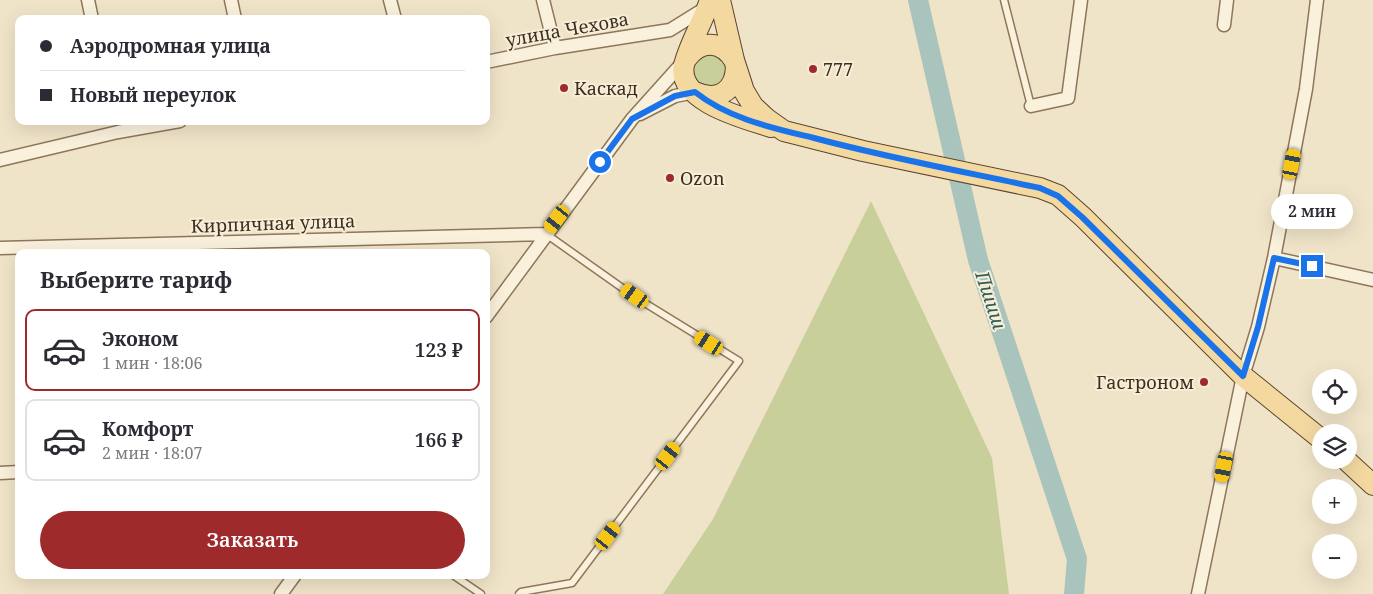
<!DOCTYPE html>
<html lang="ru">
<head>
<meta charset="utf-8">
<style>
	:root { --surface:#fff; --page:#f2f2f3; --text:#2b2b33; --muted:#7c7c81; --line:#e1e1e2; --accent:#9e2a2b }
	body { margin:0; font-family:"Noto Serif",serif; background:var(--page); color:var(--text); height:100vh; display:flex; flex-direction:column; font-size:19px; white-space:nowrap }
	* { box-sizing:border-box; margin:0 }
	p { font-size:16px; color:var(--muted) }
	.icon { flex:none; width:28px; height:28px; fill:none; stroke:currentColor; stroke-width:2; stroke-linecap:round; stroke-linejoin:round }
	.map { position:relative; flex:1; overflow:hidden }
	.sheet { position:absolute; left:15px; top:249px; width:475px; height:330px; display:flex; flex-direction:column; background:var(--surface); border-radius:10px; box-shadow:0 5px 20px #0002 }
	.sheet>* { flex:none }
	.top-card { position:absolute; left:15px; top:15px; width:475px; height:110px; border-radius:10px; box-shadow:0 5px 20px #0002; display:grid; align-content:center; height:110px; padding:0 25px; background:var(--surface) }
	.fabs { position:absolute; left:1312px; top:369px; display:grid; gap:10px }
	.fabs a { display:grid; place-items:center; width:45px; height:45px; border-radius:50%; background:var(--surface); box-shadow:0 5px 20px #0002; font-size:25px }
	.end { position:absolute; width:22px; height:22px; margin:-11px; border:6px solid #1a73e8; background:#fff; box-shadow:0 0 0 2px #fff }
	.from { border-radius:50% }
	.bubble { position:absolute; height:35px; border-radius:18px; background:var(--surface); box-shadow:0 5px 20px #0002; font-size:16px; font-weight:600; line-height:35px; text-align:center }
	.car { position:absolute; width:15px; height:30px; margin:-15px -8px; border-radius:6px; box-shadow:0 0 4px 1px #0007; background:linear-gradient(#f5c518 24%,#345 0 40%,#f5c518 0 76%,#345 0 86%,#f5c518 0) }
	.top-card b { display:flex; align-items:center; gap:18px; height:48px; font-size:19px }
	.top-card b+b { border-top:1px solid var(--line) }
	.top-card i { width:12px; height:12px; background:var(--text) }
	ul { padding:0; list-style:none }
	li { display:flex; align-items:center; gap:15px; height:82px; margin:0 10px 8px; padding:0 15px; border:2px solid var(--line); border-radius:10px }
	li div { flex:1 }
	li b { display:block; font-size:19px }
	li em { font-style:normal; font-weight:600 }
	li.active { border-color:var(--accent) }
	li>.icon { width:45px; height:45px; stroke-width:1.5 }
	h2 { padding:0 25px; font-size:22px; line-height:60px }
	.action { display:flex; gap:10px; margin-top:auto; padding:10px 25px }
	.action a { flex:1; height:58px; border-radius:30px; background:var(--accent); color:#fff; font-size:20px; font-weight:600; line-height:58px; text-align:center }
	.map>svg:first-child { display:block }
</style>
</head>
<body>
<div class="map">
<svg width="1373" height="594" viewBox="0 0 1373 594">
	<rect width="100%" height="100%" fill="#f0e4c8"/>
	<path fill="#c9cf9b" d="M712,55c16,6 18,16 9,30l-19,3 -10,-16c3,-12 8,-16 20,-17z
		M871,201l121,257 17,136h-346l50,-75z"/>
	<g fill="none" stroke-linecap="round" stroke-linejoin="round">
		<path stroke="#a9c4bc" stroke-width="20" d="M918,0l60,260 99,299 -3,35"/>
		<defs>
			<path id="service" d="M1004,0l27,106
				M453,575l28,19
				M519,594l2,-2 51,-9 167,-222 -104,-64 -89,-63"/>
			<path id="minor" d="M88,0l4,19
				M231,0l4,19
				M390,0l5,19
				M543,0l12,48
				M1224,25l3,-25
				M486,62l69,-14 115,-18 37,-23
				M1031,106l37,-8 13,-98
				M640,114l35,-18 20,-4
				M0,160l118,-28 62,-11
				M0,248l546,-14
				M1274,258l99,22
				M486,317l146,-198 53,-59
				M0,473l19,-1
				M281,594l14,-19
				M1198,594l45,-218 15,-49 16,-69 32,-169 11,-89"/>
			<path id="primary" d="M710,0c-7,22 -20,42 -26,65 -8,37 63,54 87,62
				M720,0l14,60 10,31 9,15 14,13 17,12 79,20 177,37 18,7 25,22 160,159 78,63
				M687,58c14,-18 34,-18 47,2
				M695,92c22,10 40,0 41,-25
				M1346,460l27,25"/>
		</defs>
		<use href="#service" stroke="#8d765c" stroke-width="9"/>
		<use href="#minor" stroke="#8d765c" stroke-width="15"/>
		<use href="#primary" stroke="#5b4430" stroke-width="22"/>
		<use href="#service" stroke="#faf1dc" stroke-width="6"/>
		<use href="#minor" stroke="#faf1dc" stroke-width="12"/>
		<use href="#primary" stroke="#f3d9a0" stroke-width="20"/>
	</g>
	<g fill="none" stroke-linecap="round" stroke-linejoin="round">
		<path stroke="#1a73e8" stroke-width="6" d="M600,162l32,-43 43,-23 20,-4c34,27 78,36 119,46 75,20 151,34 226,50l18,8 24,21 161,159 15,-49 16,-69 38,8"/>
	</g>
	<g fill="#9e2a2b" stroke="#f7eed8" stroke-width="2">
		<circle cx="813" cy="69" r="5"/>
		<circle cx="564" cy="88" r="5"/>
		<circle cx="670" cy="178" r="5"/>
		<circle cx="1204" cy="382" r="5"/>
	</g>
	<g text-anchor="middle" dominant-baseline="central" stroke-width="4" stroke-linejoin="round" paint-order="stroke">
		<g font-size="18" fill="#3d2e20" stroke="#f7eed8">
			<text transform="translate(567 29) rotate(-10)">улица Чехова</text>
			<text transform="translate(273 223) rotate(-2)">Кирпичная улица</text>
		</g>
		<g font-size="18" fill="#3d2e20" stroke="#f7eed8" text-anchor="start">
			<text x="823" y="69">777</text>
			<text x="574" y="88">Каскад</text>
			<text x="680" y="178">Ozon</text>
			<text x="1194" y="382" text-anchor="end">Гастроном</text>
		</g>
		<g font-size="19" font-style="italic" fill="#2f5d5a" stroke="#f7eed8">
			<text transform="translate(991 300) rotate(72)">Пшиш</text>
		</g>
	</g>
</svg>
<div class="fabs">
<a><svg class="icon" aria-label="locate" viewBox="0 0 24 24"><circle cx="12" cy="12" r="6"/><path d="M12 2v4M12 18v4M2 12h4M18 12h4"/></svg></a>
<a><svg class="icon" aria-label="layers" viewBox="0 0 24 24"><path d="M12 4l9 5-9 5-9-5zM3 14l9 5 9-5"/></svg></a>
<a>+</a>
<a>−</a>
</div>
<i class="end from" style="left:600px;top:162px"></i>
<i class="end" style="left:1312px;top:266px"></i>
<div class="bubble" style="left:1271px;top:194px;width:82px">2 мин</div>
<i class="car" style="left:1292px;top:164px;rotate:11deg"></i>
<i class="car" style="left:557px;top:219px;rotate:217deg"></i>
<i class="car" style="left:635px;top:296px;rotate:305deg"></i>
<i class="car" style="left:709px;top:343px;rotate:302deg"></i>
<i class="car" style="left:668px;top:456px;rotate:37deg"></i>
<i class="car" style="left:1224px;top:467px;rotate:191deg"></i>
<i class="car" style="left:608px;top:536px;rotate:37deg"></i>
<div class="top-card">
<b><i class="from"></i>Аэродромная улица</b>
<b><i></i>Новый переулок</b>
</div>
<section class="sheet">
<h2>Выберите тариф</h2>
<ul>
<li class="active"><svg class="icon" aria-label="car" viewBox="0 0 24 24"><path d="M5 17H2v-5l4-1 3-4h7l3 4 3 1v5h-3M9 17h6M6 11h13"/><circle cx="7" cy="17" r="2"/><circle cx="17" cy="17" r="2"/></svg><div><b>Эконом</b><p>1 мин · 18:06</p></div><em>123 ₽</em></li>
<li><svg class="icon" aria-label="car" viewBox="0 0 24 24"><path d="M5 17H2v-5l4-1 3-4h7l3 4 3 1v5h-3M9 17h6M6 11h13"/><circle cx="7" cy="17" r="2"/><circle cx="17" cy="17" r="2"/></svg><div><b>Комфорт</b><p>2 мин · 18:07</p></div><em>166 ₽</em></li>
</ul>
<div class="action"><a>Заказать</a></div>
</section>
</div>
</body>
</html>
